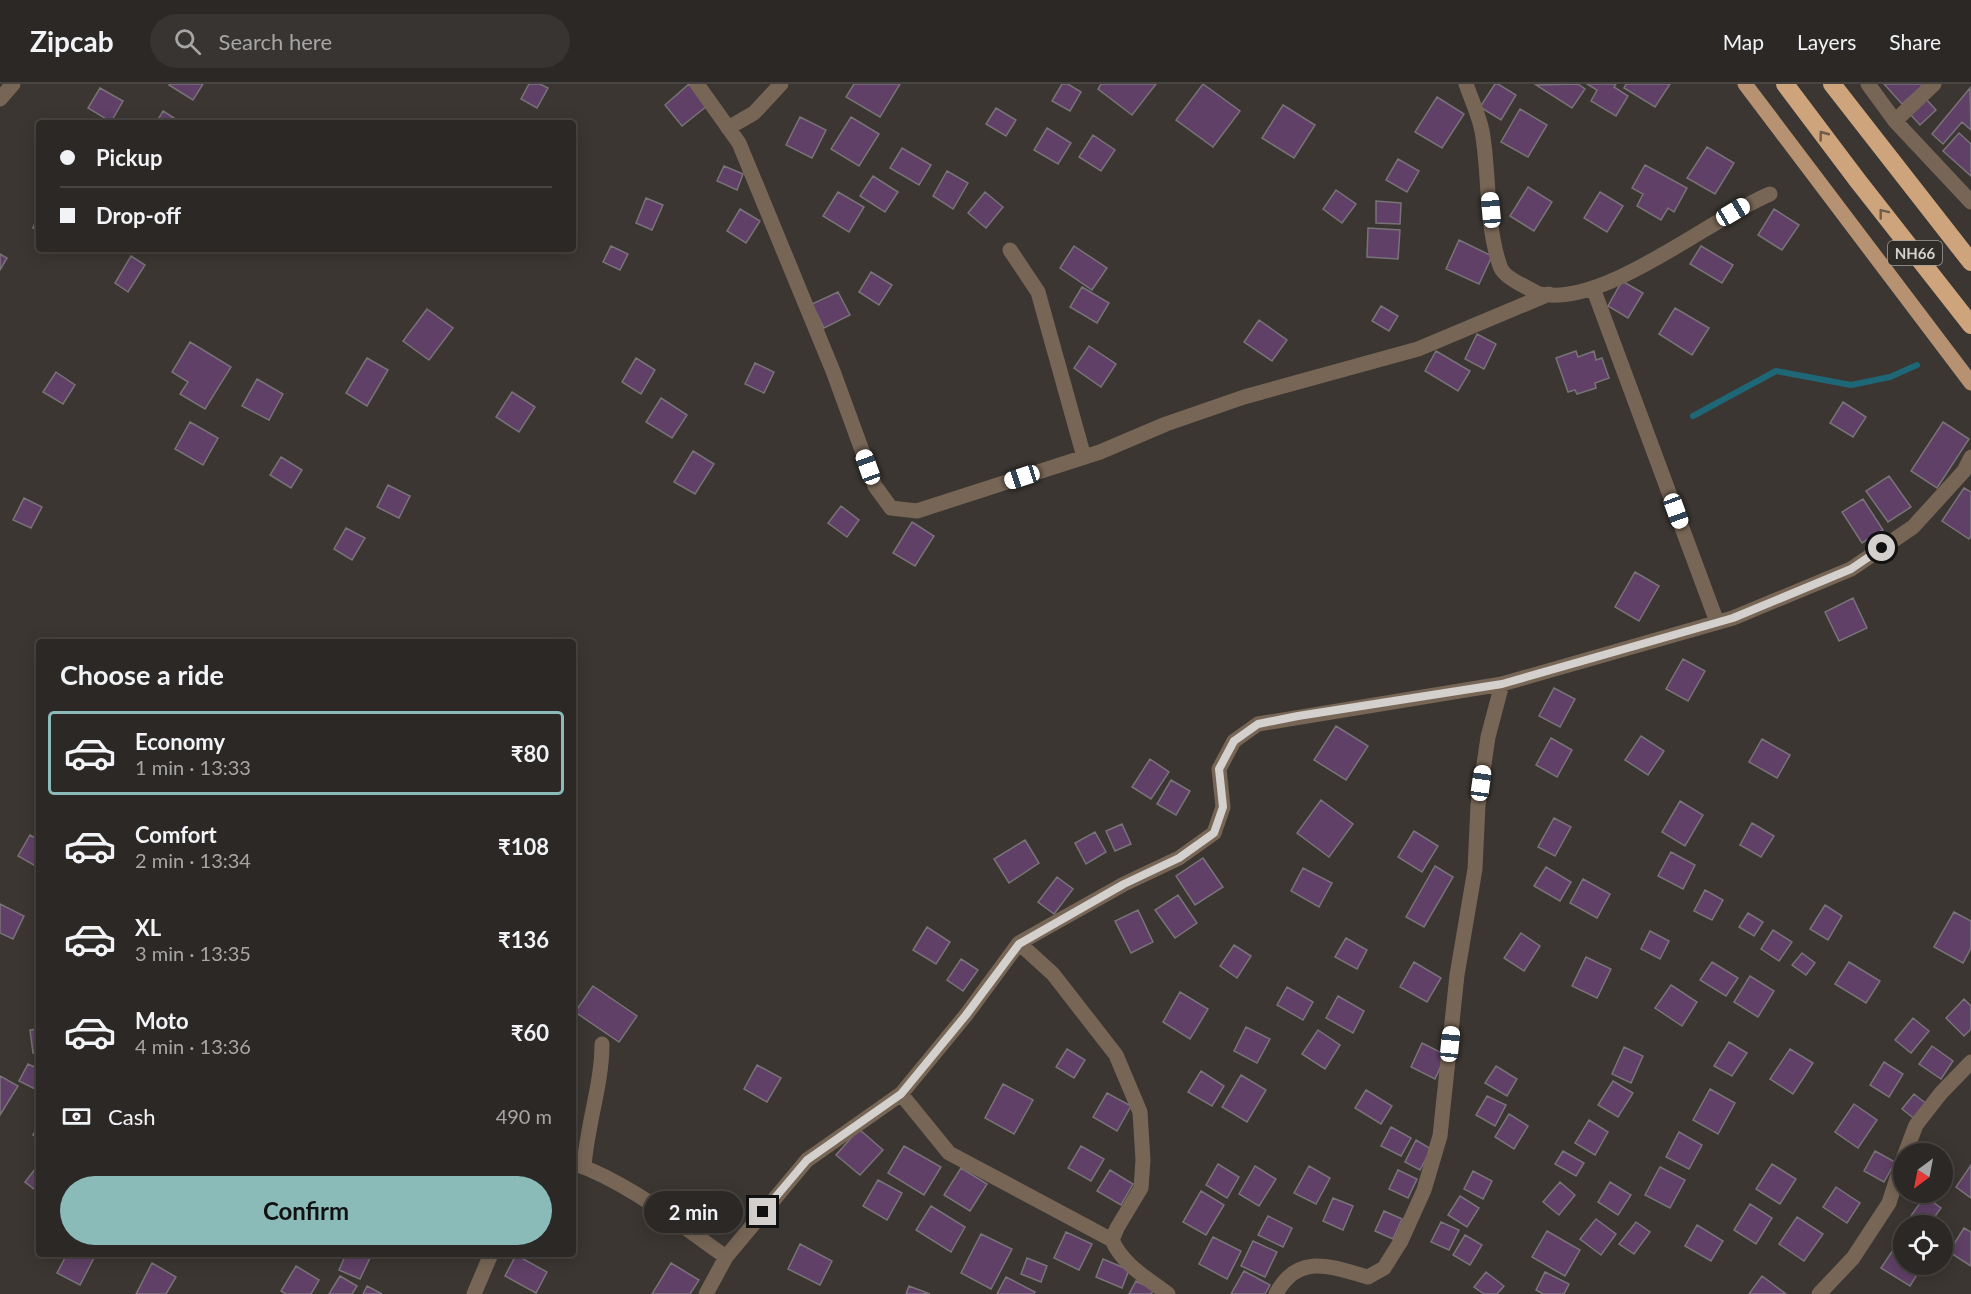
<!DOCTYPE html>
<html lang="en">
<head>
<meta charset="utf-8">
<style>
	:root { --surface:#2c2825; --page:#383432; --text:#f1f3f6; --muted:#a6a6a7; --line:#484442; --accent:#8bbbb9 }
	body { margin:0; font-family:Lato,sans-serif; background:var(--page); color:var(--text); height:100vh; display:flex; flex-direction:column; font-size:22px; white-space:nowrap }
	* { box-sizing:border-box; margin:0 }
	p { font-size:20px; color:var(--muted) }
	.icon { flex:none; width:33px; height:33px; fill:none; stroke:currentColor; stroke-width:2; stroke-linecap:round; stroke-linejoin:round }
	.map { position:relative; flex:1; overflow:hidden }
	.panel { position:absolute; left:36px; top:555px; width:540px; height:618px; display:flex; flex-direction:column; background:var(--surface); border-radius:6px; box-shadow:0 3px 15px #0003,0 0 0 2px var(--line) }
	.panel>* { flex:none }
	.banner { position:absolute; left:36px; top:36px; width:540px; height:132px; border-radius:6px; box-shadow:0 3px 15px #0003,0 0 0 2px var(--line); display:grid; align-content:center; height:132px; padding:0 24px; background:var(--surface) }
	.needle { width:39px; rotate:212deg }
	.buttons { position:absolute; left:1893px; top:1059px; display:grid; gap:12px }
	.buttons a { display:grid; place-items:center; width:60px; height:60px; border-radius:50%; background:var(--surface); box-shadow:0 3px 15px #0003,0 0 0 2px var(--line); font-size:30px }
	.end { position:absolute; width:27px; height:27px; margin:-14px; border:8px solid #d4d0ce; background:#111; box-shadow:0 0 0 3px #111 }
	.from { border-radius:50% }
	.bubble { position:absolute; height:42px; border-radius:21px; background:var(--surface); box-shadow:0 3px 15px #0003,0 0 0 2px var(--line); font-size:20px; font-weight:700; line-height:42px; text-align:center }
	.car { position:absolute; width:18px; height:36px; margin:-18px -9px; border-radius:8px; box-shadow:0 0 4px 2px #0007; background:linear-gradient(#fff 24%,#345 0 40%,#fff 0 76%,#345 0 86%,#fff 0) }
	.banner b { display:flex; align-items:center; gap:21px; height:57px; font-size:22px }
	.banner b+b { border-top:2px solid var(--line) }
	.banner i { width:15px; height:15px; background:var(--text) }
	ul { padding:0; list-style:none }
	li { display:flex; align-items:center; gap:18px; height:84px; margin:0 12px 9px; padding:0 12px; border:3px solid transparent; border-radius:6px }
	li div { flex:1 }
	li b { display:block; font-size:22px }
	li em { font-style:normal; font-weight:700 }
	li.selected { border-color:var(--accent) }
	li>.icon { width:54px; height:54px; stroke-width:1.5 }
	h2 { padding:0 24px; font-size:27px; line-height:72px }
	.pay { display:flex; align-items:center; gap:15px; height:66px; padding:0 24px; font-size:22px }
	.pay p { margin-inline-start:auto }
	.primary-button { display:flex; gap:12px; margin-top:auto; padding:12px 24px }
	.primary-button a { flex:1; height:69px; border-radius:36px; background:var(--accent); color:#111; font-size:24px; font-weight:700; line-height:69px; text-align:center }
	header { display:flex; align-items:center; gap:36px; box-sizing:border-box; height:84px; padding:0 30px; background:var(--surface); border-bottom:2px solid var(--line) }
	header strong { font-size:28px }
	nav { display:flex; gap:33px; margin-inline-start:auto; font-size:21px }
	.search { width:420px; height:54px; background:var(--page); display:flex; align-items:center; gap:15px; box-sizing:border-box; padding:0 21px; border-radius:33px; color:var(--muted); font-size:22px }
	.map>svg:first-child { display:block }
</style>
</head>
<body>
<header>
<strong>Zipcab</strong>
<div class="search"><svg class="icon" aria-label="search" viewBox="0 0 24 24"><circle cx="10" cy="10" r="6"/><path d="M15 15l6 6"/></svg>Search here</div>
<nav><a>Map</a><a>Layers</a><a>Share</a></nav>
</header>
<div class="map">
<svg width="1971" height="1210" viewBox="0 0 1971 1210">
	<rect width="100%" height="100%" fill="#3b3631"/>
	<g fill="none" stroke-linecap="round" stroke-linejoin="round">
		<path stroke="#1e6776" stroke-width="6" d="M1693,332l83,-45 75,14 39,-8 27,-12"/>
	</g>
	<path fill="#604066" stroke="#787379" stroke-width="1.5" d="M170,0h33l-10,16 -24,-15z
		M529,0h11l8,4 -11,20 -16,-9z
		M689,0l18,22 -25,20 -17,-21z
		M854,0h46l-20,33 -34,-20z
		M1062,0h6l13,8 -11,19 -18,-10z
		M1101,0h55l-24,31 -34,-26z
		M1203,0l37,27 -27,36 -37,-27z
		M1495,0h3l18,11 -15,25 -21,-13z
		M1578,0l7,5 -13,19 -36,-23z
		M1587,0h29l-2,3 14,9 -12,20 -25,-15 6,-11z
		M1626,0h44l-15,23 -31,-19z
		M1884,0h37l1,2 -20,18z
		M100,4l23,13 -12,21 -23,-14z
		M1970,4l1,42 -9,-8 -19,22 -11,-10z
		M1437,13l27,17 -22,34 -27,-16z
		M1926,15l10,11 -16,15 -10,-11z
		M1283,21l32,20 -21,33 -32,-20z
		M996,24l20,12 -10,16 -20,-12z
		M1520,25l27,16 -19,32 -27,-15z
		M163,27l19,12h-26z
		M800,33l26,13 -14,28 -26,-13z
		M851,33l28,17 -20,32 -28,-17z
		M1047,44l24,15 -13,21 -24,-14z
		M1959,49l12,11v32l-28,-25z
		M1093,51l22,15 -14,21 -22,-14z
		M1707,63l27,16 -19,31 -28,-16z
		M902,64l29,17 -12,20 -29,-17z
		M1398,75l21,12 -12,21 -21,-12z
		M1645,81l42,23 -13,24 -6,-4 -7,12 -24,-14 6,-12 -11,-6z
		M724,82l19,8 -6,16 -20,-9z
		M947,87l21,12 -15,26 -20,-13z
		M873,92l25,16 -13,20 -25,-16z
		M1528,103l24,15 -18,29 -24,-15z
		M1336,106l20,14 -14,19 -19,-14z
		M838,108l26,15 -15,25 -26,-16z
		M985,108l18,15 -17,21 -18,-15z
		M1600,108l23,14 -16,26 -23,-14z
		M646,114l17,7 -11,25 -16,-7z
		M1376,117l25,2 -1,21 -24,-1z
		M740,125l20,12 -14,22 -19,-12z
		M1774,125l25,16 -17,25 -24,-15z
		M39,129v17l-6,-2z
		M1368,144l32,2 -2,29 -31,-2z
		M1459,156l33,16 -13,28 -33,-15z
		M611,162l17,8 -8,16 -17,-8z
		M1074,162l33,22 -15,22 -32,-22z
		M1701,162l32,19 -11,18 -32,-19z
		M0,170l7,4 -7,12z
		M131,172l14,9 -17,27 -13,-9z
		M871,188l21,13 -13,20 -20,-13z
		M1622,197l21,12 -15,25 -20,-12z
		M1082,203l27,16 -12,20 -27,-16z
		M838,208l12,23 -26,13 -12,-24z
		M1381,222l17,10 -9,15 -17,-10z
		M1675,224l34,20 -17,27 -33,-21z
		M427,225l26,19 -24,32 -26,-19z
		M1259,236l28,20 -15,21 -28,-19z
		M1477,250l19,10 -12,25 -19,-10z
		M190,258l41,25 -26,42 -25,-15 8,-12 -16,-10z
		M1089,262l27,18 -15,23 -27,-19z
		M1436,267l34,20 -12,20 -33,-20z
		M1576,267l2,6 16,-6 2,9 6,-2 7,20 -14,5 1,5 -19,6 -2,-4 -7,2 -12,-34z
		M367,274l21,12 -21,36 -21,-13z
		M636,274l19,12 -14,24 -19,-12z
		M755,279l19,9 -10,21 -19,-9z
		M56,288l19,13 -12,19 -20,-12z
		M257,295l26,15 -14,26 -27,-14z
		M512,308l23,15 -16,25 -23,-15z
		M661,314l26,17 -15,23 -26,-16z
		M1843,318l23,15 -13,20 -23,-14z
		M190,338l28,16 -15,27 -28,-16z
		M1943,338l26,17 -32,49 -26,-17z
		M693,367l21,13 -19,30 -21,-12z
		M281,373l21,13 -11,18 -21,-13z
		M1889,392l22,31 -23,15 -22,-31z
		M388,401l22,11 -11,22 -22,-11z
		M1964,404l7,4v44l-2,3 -27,-18z
		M24,414l18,9 -11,21 -18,-8z
		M1863,415l20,31 -21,13 -20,-31z
		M841,422l18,14 -12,17 -19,-14z
		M912,438l22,14 -19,30 -22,-13z
		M346,444l19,10 -13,22 -18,-11z
		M1635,488l24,14 -20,35 -24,-14z
		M1853,514l14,30 -28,13 -14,-29z
		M1683,575l22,12 -17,30 -22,-12z
		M1554,604l21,11 -15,28 -21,-11z
		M1336,642l32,20 -22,34 -32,-20z
		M1641,652l23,15 -16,24 -23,-15z
		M1551,654l21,12 -15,27 -21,-12z
		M1762,655l28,16 -13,23 -28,-16z
		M1150,675l19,13 -18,27 -19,-12z
		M1171,696l19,11 -14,24 -19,-11z
		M1321,716l32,24 -24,33 -32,-24z
		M1680,717l23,14 -18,31 -23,-14z
		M1554,734l17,9 -16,29 -17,-9z
		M1752,739l22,13 -13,21 -21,-12z
		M1122,740l9,20 -16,7 -9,-20z
		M1414,747l24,15 -16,26 -24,-15z
		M1095,748l11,20 -20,12 -11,-21z
		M30,751l9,5v28l-21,-12z
		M1025,756l14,23 -30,20 -15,-24z
		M1671,768l24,13 -12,24 -25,-13z
		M1203,774l20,29 -28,18 -19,-29z
		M1435,782l18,11 -29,50 -18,-10z
		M1546,783l25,15 -11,19 -26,-15z
		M1303,784l29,15 -13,24 -28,-16z
		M1057,793l16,12 -19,25 -16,-12z
		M1583,795l27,15 -13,24 -27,-15z
		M1705,806l18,10 -11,20 -18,-9z
		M1178,811l19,28 -22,15 -20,-28z
		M0,820l24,12 -11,23 -13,-6z
		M1825,821l17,11 -14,24 -18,-11z
		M1138,826l15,32 -22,11 -16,-32z
		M1954,828l17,9v27l-8,15 -29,-16z
		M1748,829l15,9 -9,14 -15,-9z
		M927,843l23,15 -14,22 -23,-14z
		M1773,846l19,12 -13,19 -18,-12z
		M1650,847l19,10 -9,18 -19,-10z
		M1521,849l19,13 -16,25 -20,-13z
		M1346,854l21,12 -10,19 -22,-12z
		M1234,861l17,11 -14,22 -17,-12z
		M1802,869l13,10 -9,12 -14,-10z
		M1586,873l25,12 -14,29 -25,-12z
		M961,875l17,11 -15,21 -16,-11z
		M1414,878l27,16 -14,24 -27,-15z
		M1712,878l26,16 -12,18 -26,-16z
		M1849,878l31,19 -14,22 -31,-19z
		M1750,892l24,15 -16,26 -24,-15z
		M1671,901l26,17 -15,24 -27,-18z
		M593,902l44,30 -18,26 -44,-30z
		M1287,903l26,15 -10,18 -26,-15z
		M1180,908l28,17 -18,30 -27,-17z
		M1338,912l26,15 -11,22 -27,-15z
		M1964,915l7,7v23l-7,7 -18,-18z
		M1913,934l16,13 -18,22 -16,-13z
		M1246,943l24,12 -13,24 -23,-12z
		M39,945v24h-6l-3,-23z
		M1318,946l22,15 -15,24 -23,-15z
		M1729,958l18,11 -15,23 -18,-10z
		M1422,959l24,12 -11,24 -24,-12z
		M1932,962l21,15 -12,18 -22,-15z
		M1624,963l19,9 -12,27 -19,-9z
		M1067,965l18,11 -11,18 -18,-11z
		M1790,965l23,14 -20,31 -23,-15z
		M1884,978l19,12 -14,23 -19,-12z
		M28,980l11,5v22l-20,-10z
		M757,981l24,13 -14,24 -23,-13z
		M1496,982l21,13 -10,17 -22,-13z
		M1201,987l23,15 -12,20 -24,-14z
		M1241,991l25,15 -19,32 -25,-15z
		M0,992l18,10 -18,29z
		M1613,997l20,12 -15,24 -20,-12z
		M1003,1000l30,16 -19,34 -29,-16z
		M1710,1005l25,14 -17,31 -25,-14z
		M1366,1006l26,16 -11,18 -26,-16z
		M1107,1009l24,13 -14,25 -24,-14z
		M1914,1010l14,11 -12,15 -14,-11z
		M1487,1012l19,9 -11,21 -19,-11z
		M1854,1020l23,16 -19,28 -23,-16z
		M1509,1030l19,12 -14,23 -19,-12z
		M1589,1036l19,12 -13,23 -20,-12z
		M39,1040v14l-6,-3z
		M1391,1043l20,11 -10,18 -20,-10z
		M859,1045l24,21 -23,25 -24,-20z
		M1679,1048l23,13 -13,24 -23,-12z
		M1416,1056l15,9 -11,21 -15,-8z
		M904,1062l37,21 -17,28 -36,-22z
		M1081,1062l23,13 -13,22 -23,-13z
		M1563,1067l21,12 -8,13 -21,-12z
		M1875,1067l20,11 -11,20 -20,-11z
		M39,1080v29l-14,-11z
		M1218,1080l21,13 -12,21 -21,-13z
		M1772,1080l24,15 -16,25 -24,-15z
		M1971,1081v33l-15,-11z
		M1255,1082l21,13 -17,27 -20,-12z
		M1309,1082l21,12 -14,26 -22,-11z
		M1660,1083l25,13 -15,28 -25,-13z
		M961,1084l26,16 -17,27 -26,-16z
		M1110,1086l23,14 -12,21 -24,-14z
		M1398,1086l19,9 -9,19 -19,-9z
		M1473,1087l19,10 -9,18 -19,-10z
		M878,1096l24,13 -15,27 -24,-14z
		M1560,1098l15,13 -16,20 -16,-13z
		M1610,1098l21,13 -13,20 -20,-13z
		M1836,1103l24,16 -13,20 -24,-16z
		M1201,1107l23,14 -18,30 -23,-13z
		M1460,1112l19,12 -12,19 -19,-12z
		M1925,1112l16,12 -13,18h-6l-12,-9z
		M1333,1114l20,8 -10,24 -20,-9z
		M1750,1120l22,14 -16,26 -22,-14z
		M931,1122l34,21 -14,25 -35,-22z
		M1384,1127l18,8 -9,20 -18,-8z
		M1268,1132l24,12 -9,19 -25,-12z
		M1797,1133l26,17 -19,27 -25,-17z
		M1596,1135l20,15 -15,21 -21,-16z
		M1441,1138l18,8 -10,20 -18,-8z
		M1636,1138l14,10 -16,22 -15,-10z
		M1697,1141l26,16 -12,20 -26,-15z
		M1964,1144l7,4v34l-22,-14z
		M1547,1147l33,19 -15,26 -33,-19z
		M1066,1148l26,12 -13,26 -25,-12z
		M981,1150l31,15 -21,40 -30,-16z
		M1465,1151l17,10 -12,20 -17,-10z
		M1213,1153l28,14 -14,28 -28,-15z
		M1253,1157l24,11 -12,25 -24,-11z
		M800,1160l32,17 -12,24 -32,-16z
		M1895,1163l9,5v12l19,1 -13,21 -29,-18z
		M67,1170h20l7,4 -14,27 -23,-12z
		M346,1170h26l-12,25 -21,-9z
		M516,1171l31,17 -11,21 -31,-17z
		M1027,1174l20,8 -6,16 -20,-8z
		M1103,1175l26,11 -7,18 -26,-11z
		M152,1179l24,14 -10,17h-30z
		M671,1179l28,17 -9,14h-38z
		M296,1182l23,14 -8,14h-25l-5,-3z
		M1244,1187l26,14 -5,9h-34z
		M1486,1188l18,14 -7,8h-13l-10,-7z
		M1545,1188l24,12 -5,10h-21l-7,-4z
		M340,1192l17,10 -5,8h-23z
		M1762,1192l24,18h-37z
		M1006,1193l29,15 -1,2h-37z
		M1136,1197l18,9 -3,4h-22z
		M367,1202l15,8h-19z
		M909,1202l21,8h-24z"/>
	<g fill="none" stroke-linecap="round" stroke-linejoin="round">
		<path stroke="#776656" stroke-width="15" d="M697,0l42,59 94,228 42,115 16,22 26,3 183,-59 66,-28 78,-27 174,-48 131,-55
			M1466,0c5,15 13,31 16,47 8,44 3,92 18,135 2,8 16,16 24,20 4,2 10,6 16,8 65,13 169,-75 230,-100
			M1868,0l27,37 76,81
			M0,15l13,-15
			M1895,37l39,-37
			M728,44l26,-15 27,-29
			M1010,166l28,42 46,165
			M1593,204l124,334
			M1019,859l34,31 63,81 24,57 3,48 -2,28 -24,40 -5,12c11,25 35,38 56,54
			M901,1010l48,59 163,87
			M1905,1070l11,-29 25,-32 30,-31
			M573,1079c57,20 104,60 153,94
			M584,1083c3,-43 18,-82 18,-123
			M474,1210l17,-40
			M706,1210l20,-37 81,-97 94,-66 65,-79 53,-72 105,-59 55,-26 35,-25 9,-26 -4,-38 15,-28 24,-17 244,-40 231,-66 118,-49 62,-42 51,-56 7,-14
			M1276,1210c22,-42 56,-27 92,-17l16,-9 17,-27 23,-51 16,-54 17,-161 18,-106 3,-64 10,-68 14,-53
			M1819,1210l34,-36 36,-55 15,-47"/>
		<path stroke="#b69272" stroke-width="15" d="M1745,0l226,299"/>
		<path stroke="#cea47d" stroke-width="18" d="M1785,0l73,97 113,144
			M1832,0l139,178"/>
	</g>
	<defs><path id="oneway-chevron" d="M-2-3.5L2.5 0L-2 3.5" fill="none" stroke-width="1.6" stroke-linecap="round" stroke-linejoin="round" transform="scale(1.5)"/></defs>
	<g stroke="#6f5c49">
		<use href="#oneway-chevron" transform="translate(1823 51) rotate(-127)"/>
		<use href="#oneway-chevron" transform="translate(1883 129) rotate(-128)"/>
	</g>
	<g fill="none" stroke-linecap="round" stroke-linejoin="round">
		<path stroke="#d4d0ce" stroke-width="8" d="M763,1128l44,-52 94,-66 65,-79 53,-71 105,-60 55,-26 35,-25 9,-26 -4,-38 15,-28 24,-17 40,-8 204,-32 231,-66 118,-49 31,-21"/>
	</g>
	<g text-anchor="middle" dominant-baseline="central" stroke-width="5" stroke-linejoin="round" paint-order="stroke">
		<rect fill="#302c27" stroke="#a39f9c" stroke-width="1.5" x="1888" y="157" width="54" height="24" rx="4.5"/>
		<g font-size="15" font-weight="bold" fill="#d4d0ce">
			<text x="1915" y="169">NH66</text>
		</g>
	</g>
</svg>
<div class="buttons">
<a><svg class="needle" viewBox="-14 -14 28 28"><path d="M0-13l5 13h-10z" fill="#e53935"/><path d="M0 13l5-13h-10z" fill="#a6a6a7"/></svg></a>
<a><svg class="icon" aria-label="locate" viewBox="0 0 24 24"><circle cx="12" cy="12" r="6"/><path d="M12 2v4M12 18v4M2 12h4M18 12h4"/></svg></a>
</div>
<i class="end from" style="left:1882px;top:464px"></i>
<i class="end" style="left:763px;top:1128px"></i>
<div class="bubble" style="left:644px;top:1107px;width:99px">2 min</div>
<i class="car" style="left:1491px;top:126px;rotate:355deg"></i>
<i class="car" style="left:1733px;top:128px;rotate:59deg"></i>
<i class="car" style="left:868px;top:383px;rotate:340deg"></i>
<i class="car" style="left:1022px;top:393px;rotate:252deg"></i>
<i class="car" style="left:1676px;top:427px;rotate:160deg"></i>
<i class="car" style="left:1481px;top:699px;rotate:8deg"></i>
<i class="car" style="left:1450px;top:960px;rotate:6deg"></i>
<div class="banner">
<b><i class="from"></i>Pickup</b>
<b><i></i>Drop-off</b>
</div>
<section class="panel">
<h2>Choose a ride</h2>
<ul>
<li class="selected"><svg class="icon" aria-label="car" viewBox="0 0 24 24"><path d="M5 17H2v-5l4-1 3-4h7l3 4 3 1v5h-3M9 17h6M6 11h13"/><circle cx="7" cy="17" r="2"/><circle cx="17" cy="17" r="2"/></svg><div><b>Economy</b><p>1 min · 13:33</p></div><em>₹80</em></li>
<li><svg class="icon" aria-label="car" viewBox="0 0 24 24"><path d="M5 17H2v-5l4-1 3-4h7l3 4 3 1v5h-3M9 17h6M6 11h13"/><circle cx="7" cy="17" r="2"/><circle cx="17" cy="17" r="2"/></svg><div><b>Comfort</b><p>2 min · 13:34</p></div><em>₹108</em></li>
<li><svg class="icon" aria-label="car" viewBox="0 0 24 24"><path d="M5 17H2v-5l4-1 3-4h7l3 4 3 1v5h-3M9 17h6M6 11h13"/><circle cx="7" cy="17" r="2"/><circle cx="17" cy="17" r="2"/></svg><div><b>XL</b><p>3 min · 13:35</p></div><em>₹136</em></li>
<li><svg class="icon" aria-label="car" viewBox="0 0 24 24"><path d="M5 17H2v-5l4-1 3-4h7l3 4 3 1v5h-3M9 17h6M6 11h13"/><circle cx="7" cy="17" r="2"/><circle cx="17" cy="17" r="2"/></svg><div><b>Moto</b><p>4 min · 13:36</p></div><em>₹60</em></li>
</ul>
<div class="pay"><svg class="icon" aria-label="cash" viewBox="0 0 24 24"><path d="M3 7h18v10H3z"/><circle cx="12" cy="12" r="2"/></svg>Cash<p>490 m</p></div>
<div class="primary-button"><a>Confirm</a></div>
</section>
</div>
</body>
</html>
